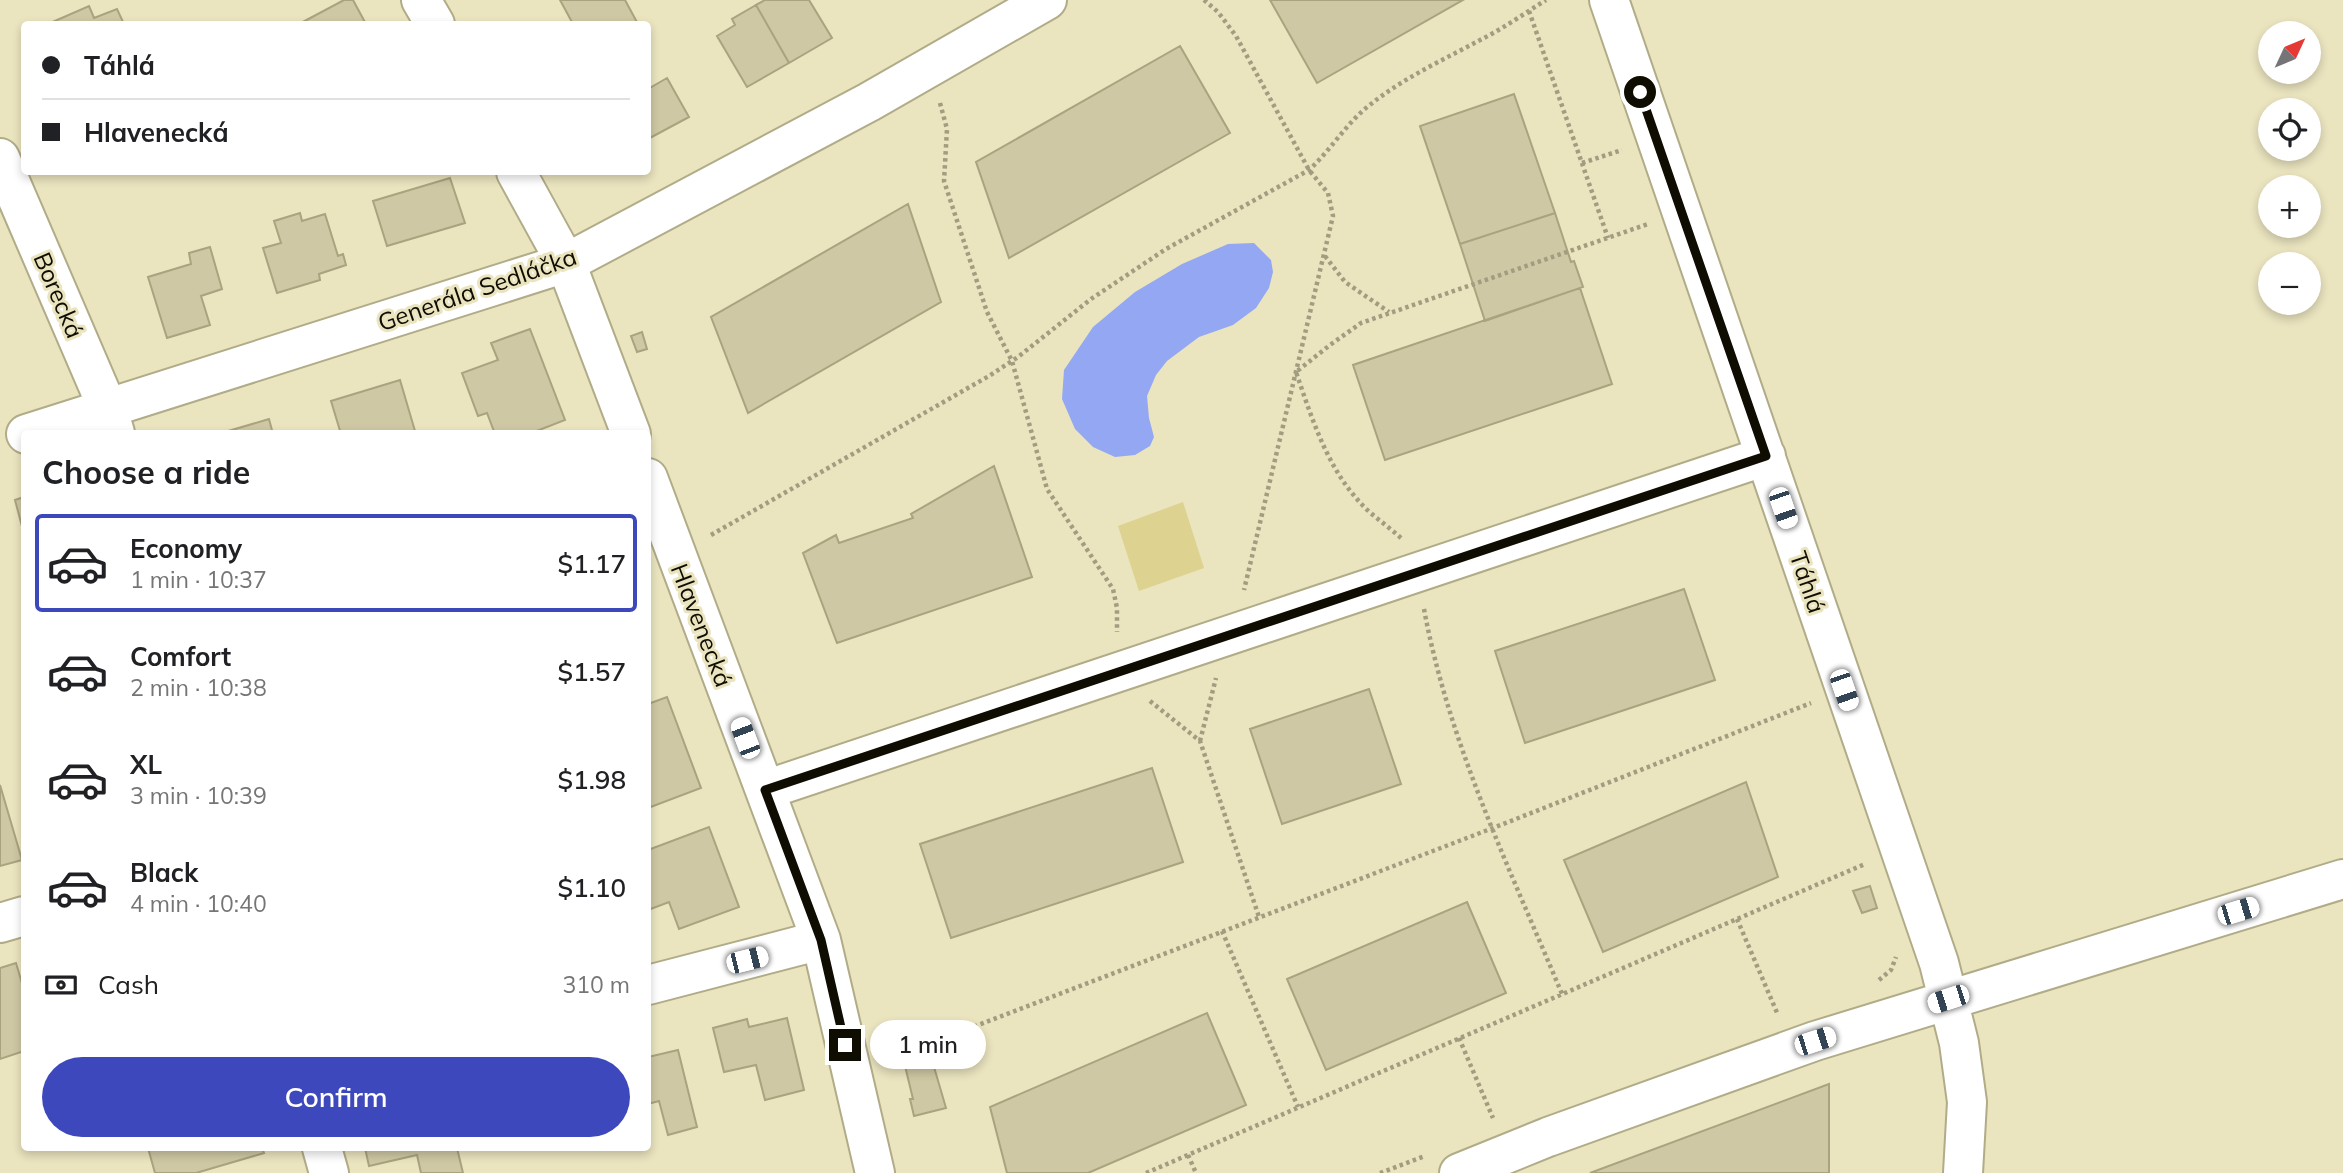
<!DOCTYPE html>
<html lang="en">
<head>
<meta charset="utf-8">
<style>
	:root { --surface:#fff; --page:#f6f6f6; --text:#202124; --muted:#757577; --line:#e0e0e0; --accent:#3d48bc }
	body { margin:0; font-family:Mulish,sans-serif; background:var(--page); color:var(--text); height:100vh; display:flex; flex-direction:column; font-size:26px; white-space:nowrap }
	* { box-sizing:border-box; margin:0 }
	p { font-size:23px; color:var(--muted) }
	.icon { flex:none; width:38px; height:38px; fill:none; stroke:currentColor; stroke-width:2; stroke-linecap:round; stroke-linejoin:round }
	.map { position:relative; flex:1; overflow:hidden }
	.details { position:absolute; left:21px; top:430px; width:630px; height:721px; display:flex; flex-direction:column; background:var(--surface); border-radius:7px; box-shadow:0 4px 10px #0003 }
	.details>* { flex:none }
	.banner { position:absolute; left:21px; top:21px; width:630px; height:154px; border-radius:7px; box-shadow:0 4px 10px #0003; display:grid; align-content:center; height:154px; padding:0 21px; background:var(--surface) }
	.needle { width:46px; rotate:46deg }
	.buttons { position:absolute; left:2258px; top:21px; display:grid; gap:14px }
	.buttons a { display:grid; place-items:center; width:63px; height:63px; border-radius:50%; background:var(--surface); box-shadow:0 4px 10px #0003; font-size:35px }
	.end { position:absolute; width:32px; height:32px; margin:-16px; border:9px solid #0f0c02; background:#fff; box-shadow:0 0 0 4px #fff }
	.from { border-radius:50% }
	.bubble { position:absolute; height:49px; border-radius:24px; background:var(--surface); box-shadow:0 4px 10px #0003; font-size:23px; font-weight:600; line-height:49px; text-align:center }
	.car { position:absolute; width:21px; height:42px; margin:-21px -10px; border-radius:9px; box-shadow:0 0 5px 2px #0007; background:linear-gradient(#fff 24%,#345 0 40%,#fff 0 76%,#345 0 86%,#fff 0) }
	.banner b { display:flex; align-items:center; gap:24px; height:66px; font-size:26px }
	.banner b+b { border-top:2px solid var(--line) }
	.banner i { width:18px; height:18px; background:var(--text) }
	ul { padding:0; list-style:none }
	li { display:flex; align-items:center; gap:21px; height:98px; margin:0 14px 10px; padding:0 7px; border:4px solid transparent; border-radius:7px }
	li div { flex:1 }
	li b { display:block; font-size:26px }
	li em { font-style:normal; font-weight:600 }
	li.on { border-color:var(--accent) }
	li>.icon { width:63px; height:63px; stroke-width:1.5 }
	h2 { padding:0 21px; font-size:32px; line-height:84px }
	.pay { display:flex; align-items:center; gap:18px; height:77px; padding:0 21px; font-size:26px }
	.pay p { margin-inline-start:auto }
	.cta { display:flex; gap:14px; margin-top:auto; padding:14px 21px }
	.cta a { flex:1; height:80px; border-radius:42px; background:var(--accent); color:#fff; font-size:28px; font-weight:600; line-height:80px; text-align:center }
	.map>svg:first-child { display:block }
</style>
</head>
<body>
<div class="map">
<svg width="2343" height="1173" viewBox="0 0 2343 1173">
	<rect width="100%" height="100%" fill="#eae4bf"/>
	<path fill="#ddd28f" d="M1183,502l21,66 -65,23 -21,-65z"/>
	<path fill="#94a7f2" d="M1254,243l17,17 2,12 -4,16 -13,20 -23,17 -34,12 -32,24 -11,14 -9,21 2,22 5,19 -4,9 -15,9 -20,2 -22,-10 -18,-18 -13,-30 2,-29 29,-43 42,-35 47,-28 46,-20z"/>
	<path fill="#cec8a4" stroke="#a9a37f" stroke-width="2" d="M344,0h9l13,24h-67z
		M560,0h65l13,24h-65z
		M765,0h44l23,38 -43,25 -33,-58z
		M1270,0h193l-146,83z
		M756,5l33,58 -42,24 -30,-51 18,-11 -3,-6z
		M89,6l5,12 23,-9 7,15h-76z
		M1180,46l50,87 -221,125 -33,-96z
		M667,78l22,39 -41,22v-50z
		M1514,94l41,119 -95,31 -40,-118z
		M450,178l15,45 -78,23 -14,-45z
		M908,204l33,98 -193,111 -37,-96z
		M300,213l2,8 23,-7 13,42 5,-2 3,11 -27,9 1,6 -43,13 -14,-45 18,-5 -7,-22z
		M1555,213l16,49 3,-1 9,26 -98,34 -25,-77z
		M210,247l12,42 -21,7 9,29 -43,13 -19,-61 43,-13 -2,-11z
		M1580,288l32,96 -227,76 -32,-95z
		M530,329l35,91 -36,14h-34l-8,-21 -9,3 -16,-43 36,-13 -7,-17z
		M642,332l5,17 -10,3 -6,-16z
		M400,380l15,51 -10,3h-64l-10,-33z
		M269,419l4,15h-50l2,-2z
		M994,466l38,111 -195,66 -34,-90 33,-18 3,8 74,-25 -2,-4z
		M24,497v37l-9,-34z
		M1684,589l31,91 -190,63 -30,-92z
		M1369,689l32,95 -119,40 -32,-95z
		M667,697l34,91 -53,20v-104z
		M1152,768l31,94 -232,76 -31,-94z
		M1746,782l32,95 -175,75 -39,-92z
		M0,785l22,75 -22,6z
		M709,827l30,80 -60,22 -10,-27 -21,8v-60z
		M1870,886l7,22 -15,5 -9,-22z
		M1467,902l39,91 -180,77 -39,-91z
		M16,963l8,27v61l-24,8v-91z
		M1207,1013l39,92 -158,68h-81l-17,-66z
		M787,1018l17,72 -39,10 -9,-35 -32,7 -11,-44 34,-9 2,8z
		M678,1050l19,77 -29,8 -9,-34 -11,3v-47z
		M932,1060l14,48 -32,8 -4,-17h3l-8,-33z
		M1829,1084v89h-239z
		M148,1148h114l2,5 -68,20h-41z
		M365,1148h92l6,25h-42l-4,-18 -48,11z"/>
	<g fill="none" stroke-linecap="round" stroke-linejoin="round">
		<defs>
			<path id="minor" d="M421,0l14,24
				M1609,0l330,963 20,80 8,59 -4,71
				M0,158l108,251 7,24
				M516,172l50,91 65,171
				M26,434l540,-171 303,-161 178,-102
				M648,478l173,462 54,233
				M765,790l1001,-334
				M0,923l24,-7
				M648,985l173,-45
				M322,1148l7,25
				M1459,1173l89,-36 267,-96 528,-162"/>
		</defs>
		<use href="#minor" stroke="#b1ac88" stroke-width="42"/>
		<path stroke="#a29d81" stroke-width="4.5" stroke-dasharray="3.5 3.5" stroke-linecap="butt" d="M1204,0l14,12 18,24 73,134 19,23 5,23 -89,374
			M1529,11l79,227
			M940,103l7,26 -3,52 43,131 25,49 35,128 66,100 4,19v24
			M1582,163l40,-13
			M1325,256l20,26 44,30
			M711,535l278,-159 29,-19 73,-58 75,-50 143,-79c22,-20 38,-48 62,-66 34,-27 74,-45 111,-65 22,-11 43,-26 64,-39
			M1401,538c-14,-13 -32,-24 -44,-39 -31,-35 -46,-83 -61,-127l34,-27 31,-22 287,-99
			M1424,609c25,135 86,260 138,385
			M1150,701l50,40 59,176
			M1200,741l16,-63
			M1737,919l41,96
			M1222,931l76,176
			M1879,980l12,-10 5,-13
			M1459,1038l34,80
			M886,1050l87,-23 520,-199 318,-125
			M1188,1155l8,18
			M1146,1173l719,-309
			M1380,1173l45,-17"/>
		<use href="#minor" stroke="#fff" stroke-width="38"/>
	</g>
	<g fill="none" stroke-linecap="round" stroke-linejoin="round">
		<path stroke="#0f0c02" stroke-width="9" d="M845,1045l-24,-105 -56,-150 1001,-334 -126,-364"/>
	</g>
	<g text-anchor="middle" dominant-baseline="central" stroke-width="6" stroke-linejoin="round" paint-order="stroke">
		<g font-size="24" fill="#0f0c02" stroke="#eae4bf">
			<text transform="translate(477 289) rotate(-19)">Generála Sedláčka</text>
			<text transform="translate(59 295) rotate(67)">Borecká</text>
			<text transform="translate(1808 582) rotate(71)">Táhlá</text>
			<text transform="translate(702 625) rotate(69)">Hlavenecká</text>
		</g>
	</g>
</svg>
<div class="buttons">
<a><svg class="needle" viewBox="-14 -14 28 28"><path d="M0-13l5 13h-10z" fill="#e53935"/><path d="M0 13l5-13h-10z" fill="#757577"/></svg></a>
<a><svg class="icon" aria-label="locate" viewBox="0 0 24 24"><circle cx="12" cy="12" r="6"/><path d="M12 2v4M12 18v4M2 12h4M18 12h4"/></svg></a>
<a>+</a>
<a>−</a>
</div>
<i class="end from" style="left:1640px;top:92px"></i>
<i class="end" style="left:845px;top:1045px"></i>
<div class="bubble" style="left:870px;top:1020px;width:116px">1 min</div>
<i class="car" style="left:1783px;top:508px;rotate:161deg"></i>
<i class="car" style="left:1844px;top:690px;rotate:161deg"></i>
<i class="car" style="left:745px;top:738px;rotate:339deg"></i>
<i class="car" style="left:2238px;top:911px;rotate:73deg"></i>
<i class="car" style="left:747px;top:960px;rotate:76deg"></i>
<i class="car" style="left:1948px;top:999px;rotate:252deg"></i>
<i class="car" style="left:1815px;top:1041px;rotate:72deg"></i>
<div class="banner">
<b><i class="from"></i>Táhlá</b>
<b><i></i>Hlavenecká</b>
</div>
<section class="details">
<h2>Choose a ride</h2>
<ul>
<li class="on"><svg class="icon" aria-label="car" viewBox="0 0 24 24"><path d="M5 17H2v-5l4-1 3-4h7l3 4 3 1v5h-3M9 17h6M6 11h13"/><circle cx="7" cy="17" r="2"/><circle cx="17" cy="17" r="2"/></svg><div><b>Economy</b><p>1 min · 10:37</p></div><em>$1.17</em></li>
<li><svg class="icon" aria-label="car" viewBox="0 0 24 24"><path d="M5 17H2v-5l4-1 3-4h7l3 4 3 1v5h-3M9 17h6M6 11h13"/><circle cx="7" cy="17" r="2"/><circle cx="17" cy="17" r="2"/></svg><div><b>Comfort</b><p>2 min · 10:38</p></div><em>$1.57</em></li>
<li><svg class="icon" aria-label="car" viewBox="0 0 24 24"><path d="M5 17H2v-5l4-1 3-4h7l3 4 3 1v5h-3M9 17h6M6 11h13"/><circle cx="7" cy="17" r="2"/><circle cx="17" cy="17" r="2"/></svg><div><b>XL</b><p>3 min · 10:39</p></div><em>$1.98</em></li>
<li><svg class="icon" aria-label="car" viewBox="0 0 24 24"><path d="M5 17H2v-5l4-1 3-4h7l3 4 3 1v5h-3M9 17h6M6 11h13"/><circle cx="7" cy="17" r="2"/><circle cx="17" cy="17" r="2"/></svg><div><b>Black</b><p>4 min · 10:40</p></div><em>$1.10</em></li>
</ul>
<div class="pay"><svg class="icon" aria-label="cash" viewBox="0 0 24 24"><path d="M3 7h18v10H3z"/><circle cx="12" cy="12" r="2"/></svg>Cash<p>310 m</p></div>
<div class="cta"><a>Confirm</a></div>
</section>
</div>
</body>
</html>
